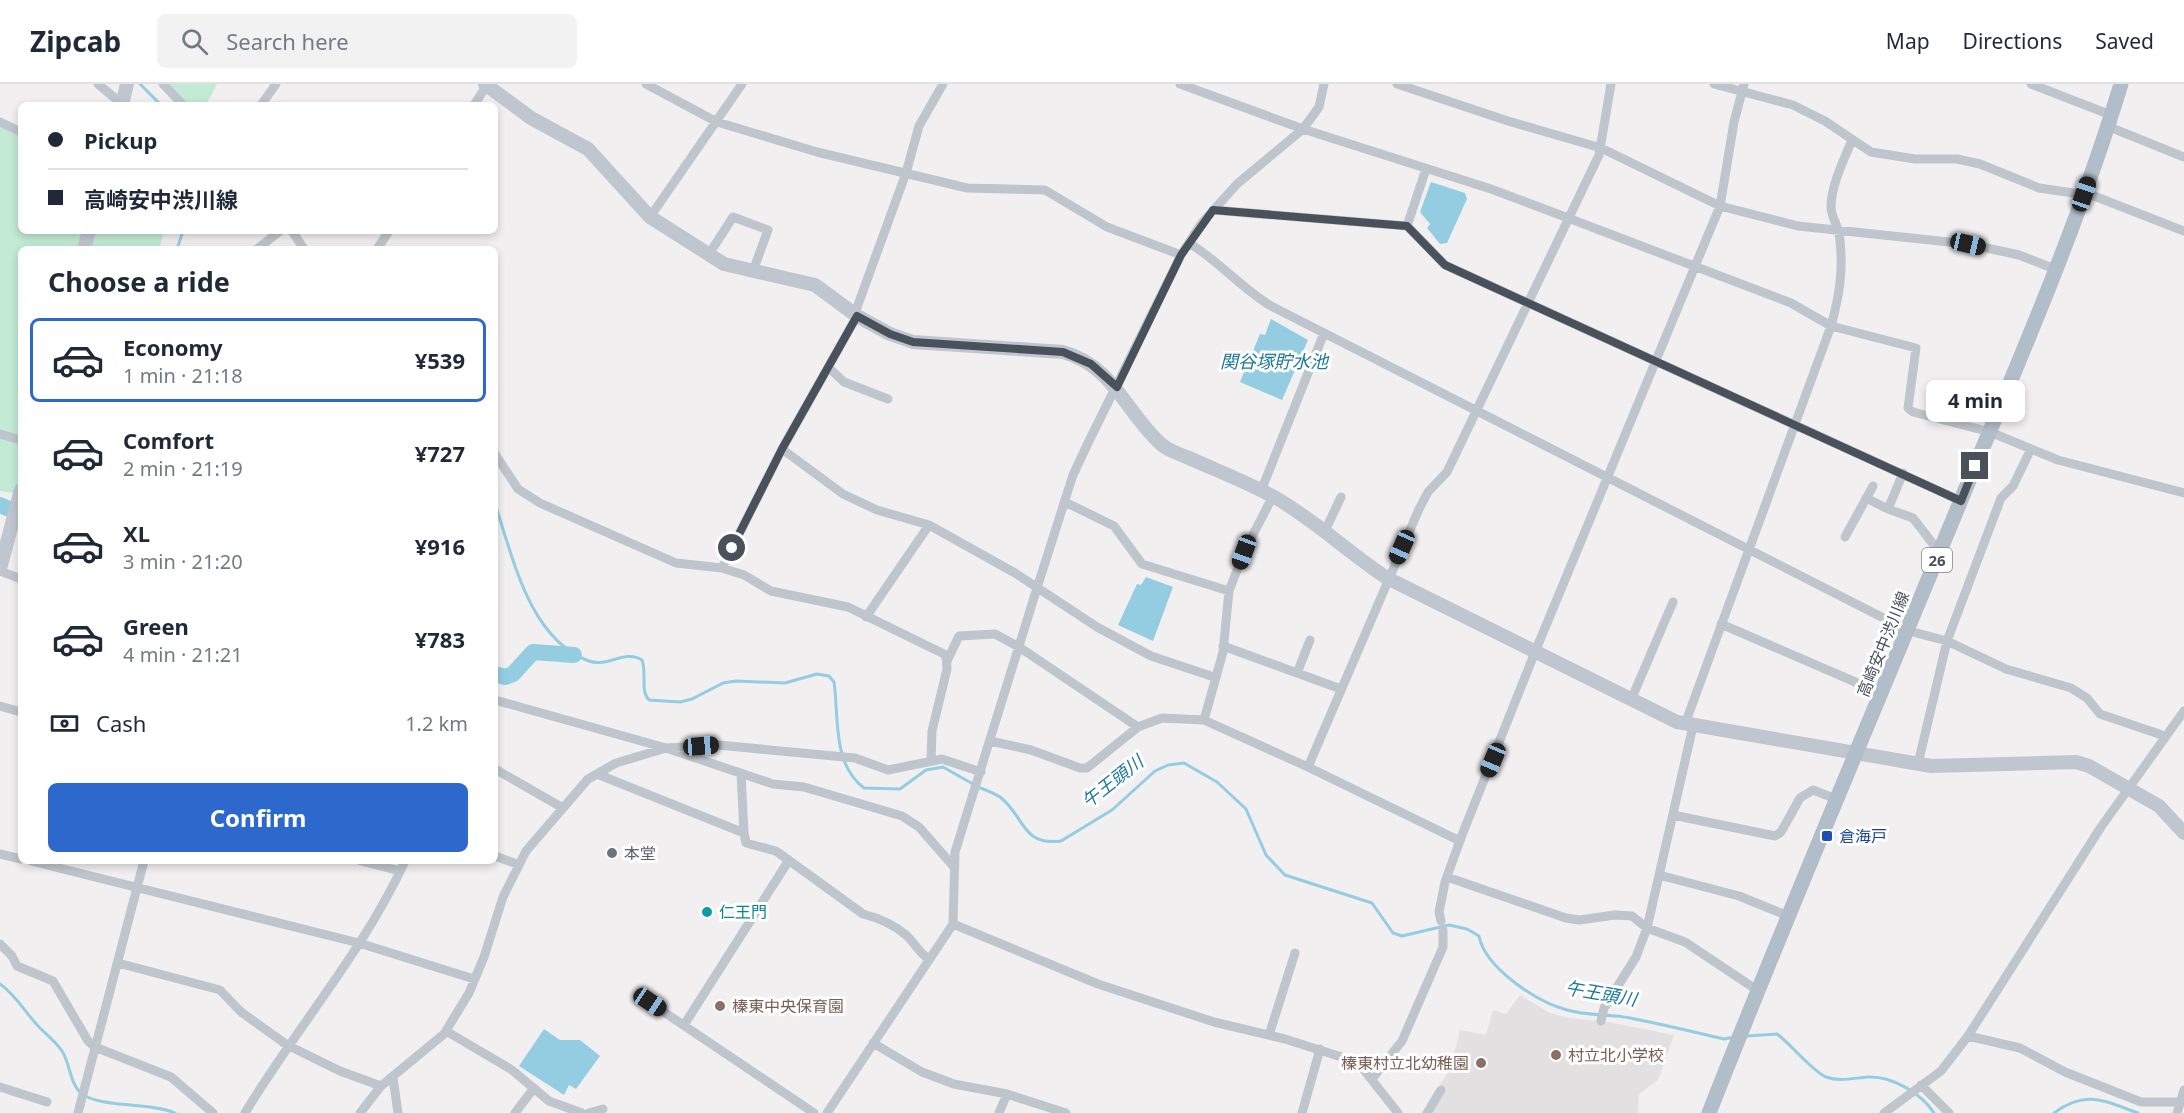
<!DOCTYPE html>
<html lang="en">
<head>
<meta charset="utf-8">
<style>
	:root { --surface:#fff; --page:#f2f2f3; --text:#1f2937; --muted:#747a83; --line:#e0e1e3; --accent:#2d69cd }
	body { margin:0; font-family:"Noto Sans","Noto Sans JP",sans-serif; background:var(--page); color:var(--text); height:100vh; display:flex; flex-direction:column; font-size:22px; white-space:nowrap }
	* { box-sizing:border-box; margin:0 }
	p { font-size:20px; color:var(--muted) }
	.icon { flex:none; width:33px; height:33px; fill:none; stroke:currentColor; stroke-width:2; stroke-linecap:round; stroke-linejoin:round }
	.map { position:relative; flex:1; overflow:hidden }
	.panel { position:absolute; left:18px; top:162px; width:480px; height:618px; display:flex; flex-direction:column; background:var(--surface); border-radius:9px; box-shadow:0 3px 9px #0003 }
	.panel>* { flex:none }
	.guide { position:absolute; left:18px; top:18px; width:480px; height:132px; border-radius:9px; box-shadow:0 3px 9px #0003; display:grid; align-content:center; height:132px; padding:0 30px; background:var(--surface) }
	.end { position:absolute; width:27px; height:27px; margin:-14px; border:8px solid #49515a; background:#fff; box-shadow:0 0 0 3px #fff }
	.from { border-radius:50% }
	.bubble { position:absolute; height:42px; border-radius:9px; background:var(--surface); box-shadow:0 3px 9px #0003; font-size:20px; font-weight:700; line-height:42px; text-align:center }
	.car { position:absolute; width:18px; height:36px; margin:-18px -9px; border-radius:8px; box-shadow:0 0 4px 2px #0007; background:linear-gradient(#222 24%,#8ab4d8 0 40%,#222 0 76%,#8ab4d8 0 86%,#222 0) }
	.guide b { display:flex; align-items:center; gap:21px; height:57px; font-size:22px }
	.guide b+b { border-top:2px solid var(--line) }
	.guide i { width:15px; height:15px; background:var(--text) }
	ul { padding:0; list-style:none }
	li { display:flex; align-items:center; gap:18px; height:84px; margin:0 12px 9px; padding:0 18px; border:3px solid transparent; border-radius:9px }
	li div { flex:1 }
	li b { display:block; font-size:22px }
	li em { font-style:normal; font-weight:700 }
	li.selected { border-color:var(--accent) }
	li>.icon { width:54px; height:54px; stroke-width:1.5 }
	h2 { padding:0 30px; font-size:27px; line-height:72px }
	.pay { display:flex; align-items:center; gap:15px; height:66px; padding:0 30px; font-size:22px }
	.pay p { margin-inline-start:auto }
	.button { display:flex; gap:12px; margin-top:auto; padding:12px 30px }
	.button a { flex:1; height:69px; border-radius:9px; background:var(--accent); color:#fff; font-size:24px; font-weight:700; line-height:69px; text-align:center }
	header { display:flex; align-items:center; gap:36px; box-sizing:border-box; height:84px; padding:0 30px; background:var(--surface); border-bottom:2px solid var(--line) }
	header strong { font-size:28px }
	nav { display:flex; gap:33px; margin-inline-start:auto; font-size:21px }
	.search { width:420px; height:54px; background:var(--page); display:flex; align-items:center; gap:15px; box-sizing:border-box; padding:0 21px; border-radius:9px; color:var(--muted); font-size:22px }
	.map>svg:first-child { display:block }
</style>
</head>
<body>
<header>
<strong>Zipcab</strong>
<div class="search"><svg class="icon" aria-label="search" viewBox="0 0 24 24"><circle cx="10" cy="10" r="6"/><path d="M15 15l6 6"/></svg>Search here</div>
<nav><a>Map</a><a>Directions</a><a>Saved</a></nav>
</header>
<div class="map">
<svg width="2184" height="1029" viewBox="0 0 2184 1029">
	<rect width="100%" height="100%" fill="#f1efef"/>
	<path fill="#e2e0e0" d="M1520,911l30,18 19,5 39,4 66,13 -16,45 -19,14 -1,19h-206l6,-25 12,-19 10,-39 26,5 7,-25 13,4z"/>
	<path fill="#c2ead4" d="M168,0h49l-11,21h-18z
		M0,42l21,11v94h143l-5,18h-138v220l-6,24 -15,-2z"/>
	<path fill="#94cde2" d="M1431,98l34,11 2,6 -20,44 -7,1 -13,-16 3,-4 -10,-12z
		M1271,235l37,21 -26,60 -42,-18 20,-48 5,1z
		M1146,493l27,10 -20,54 -35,-16 19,-41 4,1z
		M544,945l16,11h20l20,16 -24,33 -7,-4 -5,10 -45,-29z"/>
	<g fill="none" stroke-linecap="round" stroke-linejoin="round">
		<path stroke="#94cde2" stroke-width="3" d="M140,0l21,21
			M177,165l6,-18
			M495,420c18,53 34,135 94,157 19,7 35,-12 53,-1 5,13 -2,31 7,40l31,2 12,-3 31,-16 13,-2 49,2 32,-9 12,2 5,6c5,35 -2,82 30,106l36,1 26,-19 17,-3 30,17
			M978,703c8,3 16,6 22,10 25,19 21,49 61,44l51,-31 43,-39 13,-6 16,-2 33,19 29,27 20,46 19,20 87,28 21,30 9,3 47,-11 18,4 12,7c6,32 58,66 88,74 20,6 43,4 63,8 32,6 63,14 94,21l10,-2
			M0,900c17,12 26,30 40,44 8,8 16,14 22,23 8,12 8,33 19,42 17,15 69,9 94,20
			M1747,952l30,-2c15,11 34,36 49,43 14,5 28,1 42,0 24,-1 53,16 66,36
			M2054,1029c32,-24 50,-12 84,0"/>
		<path stroke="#94cde2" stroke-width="16" d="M0,421l21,9
			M495,590l10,3 8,-3 20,-22 41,3"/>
		<path stroke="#bfc5cc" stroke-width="9" d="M98,0l24,20
			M163,0l20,21
			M646,0l71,38 100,30 150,36 78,2 62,37 74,28
			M1180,0l123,45 188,60 77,29 223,85 40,23 85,22 -8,60 5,4 77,20 68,28 126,33
			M1397,0l111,37 93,27 119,58 78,20 170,18 51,11 36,14
			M1714,0l79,21 32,16 46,31 44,7h42l23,5 59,24 55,8 90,35
			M2031,0l80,31
			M261,21l15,-21
			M474,21l13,-20
			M0,38l21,10
			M2107,42l77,31
			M1426,85l-19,57 38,39 516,236
			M1213,126l194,16
			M650,133l92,-133
			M292,147l12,18
			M1189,159c30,18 52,45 82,63l638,325 38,10 59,28 65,19 16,10 13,16 65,22
			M257,165l23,-18
			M377,165l12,-18
			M709,170l24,-37 35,13 -15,41
			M855,229l51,-140 13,-47 24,-42
			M828,283l16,15 44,17
			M0,350l21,6
			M782,365l61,45 34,16 52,15 86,48 82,54 54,29 63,21
			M495,370l23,35 22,14 136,60 46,5 22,7 27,16 77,16 98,48 1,14 -15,62 -1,28
			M1903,389l-15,36 25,9 27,35
			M1261,407l63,-158
			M1866,414l22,11
			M1065,418l49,24 28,38 87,27
			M1325,447l16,-34
			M1845,453l28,-51
			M722,484l60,-119 75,-133
			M0,487l21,8
			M866,533l63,-92
			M1721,540l162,70
			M1223,562l118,43
			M947,577l12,-25 36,-2 24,13 119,80
			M1297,589l13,-33
			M495,616l171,48 107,36 31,3 98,29 17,11 35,40
			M1631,616l42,-98
			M0,622l21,6
			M1204,636l19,-68 6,-61 15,-39 29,-56
			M1685,640l146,-398c9,-32 13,-60 8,-93 -2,-9 -8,-17 -8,-26 0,-22 13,-47 21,-67
			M990,657l41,9 49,18h7l51,-41 24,-9 42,2 104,47 152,74
			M1918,680l29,-123 54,-143 12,-12 17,-35
			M1308,683l111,-258 9,-17 19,-20 152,-317 12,-71
			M495,685l68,39
			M741,689l3,60
			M597,690l147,59 2,10 30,8 87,63c16,4 31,11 43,21 9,8 13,18 23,24
			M1673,731l102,21 6,-4 19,-34 13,-8 23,9
			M0,770l21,5
			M495,772l22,8
			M31,777l328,82 115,36
			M361,777l39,10
			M1659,791l80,21 49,20
			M1447,793l119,41 13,2 36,-5 17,1 15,12 38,14 72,48
			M1441,837l-2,-9 6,-30 17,-47 73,-183 185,-446 14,-84 10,-38
			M953,840l145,60 116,38 71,17 66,21 9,5 38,48
			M0,860l12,12 5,10 36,15 35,60 7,6 76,30 42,36
			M118,879l102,27 21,22 46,33 53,26 41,15
			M649,918l165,111
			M1601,937l3,-13 32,-51 11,-29 46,-202
			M684,941l105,-165
			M446,947l66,39 37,31 33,12
			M1269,951l26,-82
			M1968,952l52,12 45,24 76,30h43
			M873,959l49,29 32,12 53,10 59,19
			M393,994l5,35
			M1372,995l30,-38 41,-94v-17
			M1921,1001l28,28
			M0,1003l47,15
			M78,1029l66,-252
			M245,1029c51,-85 119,-162 160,-252
			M360,1029l21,-27 63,-52 25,-41 15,-36 19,-60 23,-46 62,-72 28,-16 50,-15 52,-3 137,13 33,12 54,-11 39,13
			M515,1029l19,-25
			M589,1029l14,-4
			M827,1029l126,-189 2,-72 82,-264 36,-113 15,-32 93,-188 20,-31 36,-40 66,-55 16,-22 5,-23
			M999,1029l8,-19
			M1302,1029l18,-64
			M1427,1029l14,-23
			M1884,1029l57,-42 27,-35 133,-209 83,-116
			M2177,1029l7,-23"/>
		<path stroke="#bfc6d0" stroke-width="14" d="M485,0l46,34 57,31 62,68 74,47 91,21 42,31 33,18 23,8 150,10c51,14 62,60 98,92 7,7 19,10 28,14 29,13 60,25 87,40 40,23 73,55 111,80l290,144 254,44 145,-4 13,4 70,40 25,27
			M122,21l5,-21
			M84,165l5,-18
			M0,485l21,-79"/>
		<path stroke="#b2bdca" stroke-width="15" d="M1709,1029c81,-206 168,-409 252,-613 57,-137 117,-274 160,-416"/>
	</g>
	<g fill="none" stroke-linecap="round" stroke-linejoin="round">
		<path stroke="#49515a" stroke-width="8" d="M732,464l50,-99 75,-133 33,18 23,8 150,10 28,12 26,23 64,-132 32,-45 194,16 38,39 516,236 14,-35"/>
	</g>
	<rect fill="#1a4fb4" stroke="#fff" stroke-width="2" x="1821" y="746" width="12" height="12" rx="3"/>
	<circle fill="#6b7280" stroke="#fff" stroke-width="2" cx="612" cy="769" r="6"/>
	<circle fill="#0f9aa8" stroke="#fff" stroke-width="2" cx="707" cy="828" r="6"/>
	<g fill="#8d6e63" stroke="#fff" stroke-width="2">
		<circle cx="720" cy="922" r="6"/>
		<circle cx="1556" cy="971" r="6"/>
		<circle cx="1481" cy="979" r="6"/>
	</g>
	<g text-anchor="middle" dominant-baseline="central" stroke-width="6" stroke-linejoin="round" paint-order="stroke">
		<rect fill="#fff" stroke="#80858c" stroke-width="1.5" x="1922" y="464" width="30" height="24" rx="4.5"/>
		<g font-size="15" font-weight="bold" fill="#49515a">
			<text x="1937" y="476">26</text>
		</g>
		<g font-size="16" fill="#49515a" stroke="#fff">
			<text transform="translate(1883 560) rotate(-68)">高崎安中渋川線</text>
		</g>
		<g font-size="16" fill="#164399" stroke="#fff" text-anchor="start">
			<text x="1839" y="752">倉海戸</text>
		</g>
		<g font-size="16" fill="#5b616d" stroke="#fff" text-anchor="start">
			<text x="624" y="769">本堂</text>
		</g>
		<g font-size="16" fill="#0d838f" stroke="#fff" text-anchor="start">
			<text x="719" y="828">仁王門</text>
		</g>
		<g font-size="16" fill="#785e54" stroke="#fff" text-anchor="start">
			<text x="732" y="922">榛東中央保育園</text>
			<text x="1568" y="971">村立北小学校</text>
			<text x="1469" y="979" text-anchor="end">榛東村立北幼稚園</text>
		</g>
		<g font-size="18" font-style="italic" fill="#1c789a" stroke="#fff">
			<text x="1274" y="277">関谷塚貯水池</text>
			<text transform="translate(1112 697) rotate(-38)">午王頭川</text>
			<text transform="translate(1601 909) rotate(10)">午王頭川</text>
		</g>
	</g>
</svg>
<i class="end from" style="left:732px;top:464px"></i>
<i class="end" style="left:1975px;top:382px"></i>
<div class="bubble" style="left:1926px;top:296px;width:99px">4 min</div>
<i class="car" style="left:2084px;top:110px;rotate:19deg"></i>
<i class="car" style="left:1968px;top:160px;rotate:103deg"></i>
<i class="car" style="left:1402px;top:463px;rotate:204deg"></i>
<i class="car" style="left:1244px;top:468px;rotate:200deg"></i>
<i class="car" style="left:701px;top:662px;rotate:86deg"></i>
<i class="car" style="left:1493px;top:676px;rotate:203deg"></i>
<i class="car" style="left:650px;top:918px;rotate:124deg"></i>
<div class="guide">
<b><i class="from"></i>Pickup</b>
<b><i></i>高崎安中渋川線</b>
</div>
<section class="panel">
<h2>Choose a ride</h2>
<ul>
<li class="selected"><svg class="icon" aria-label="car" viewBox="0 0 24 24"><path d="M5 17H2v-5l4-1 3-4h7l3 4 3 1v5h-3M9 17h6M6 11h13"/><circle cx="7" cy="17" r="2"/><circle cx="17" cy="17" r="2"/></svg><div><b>Economy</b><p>1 min · 21:18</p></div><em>¥539</em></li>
<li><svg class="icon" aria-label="car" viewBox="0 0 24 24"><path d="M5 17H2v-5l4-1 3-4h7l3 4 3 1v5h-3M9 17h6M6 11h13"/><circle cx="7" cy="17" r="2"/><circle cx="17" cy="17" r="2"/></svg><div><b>Comfort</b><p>2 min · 21:19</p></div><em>¥727</em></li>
<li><svg class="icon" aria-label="car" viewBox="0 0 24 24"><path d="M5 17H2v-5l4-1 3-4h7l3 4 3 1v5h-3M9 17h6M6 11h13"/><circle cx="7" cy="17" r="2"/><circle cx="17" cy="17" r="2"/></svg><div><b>XL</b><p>3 min · 21:20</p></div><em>¥916</em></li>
<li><svg class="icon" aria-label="car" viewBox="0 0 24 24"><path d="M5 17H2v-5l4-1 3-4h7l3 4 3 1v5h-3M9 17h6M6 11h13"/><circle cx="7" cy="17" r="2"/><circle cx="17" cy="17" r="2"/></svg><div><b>Green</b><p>4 min · 21:21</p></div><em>¥783</em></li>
</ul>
<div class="pay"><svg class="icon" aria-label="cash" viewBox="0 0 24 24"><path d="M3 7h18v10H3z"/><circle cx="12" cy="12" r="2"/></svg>Cash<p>1.2 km</p></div>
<div class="button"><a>Confirm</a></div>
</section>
</div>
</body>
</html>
